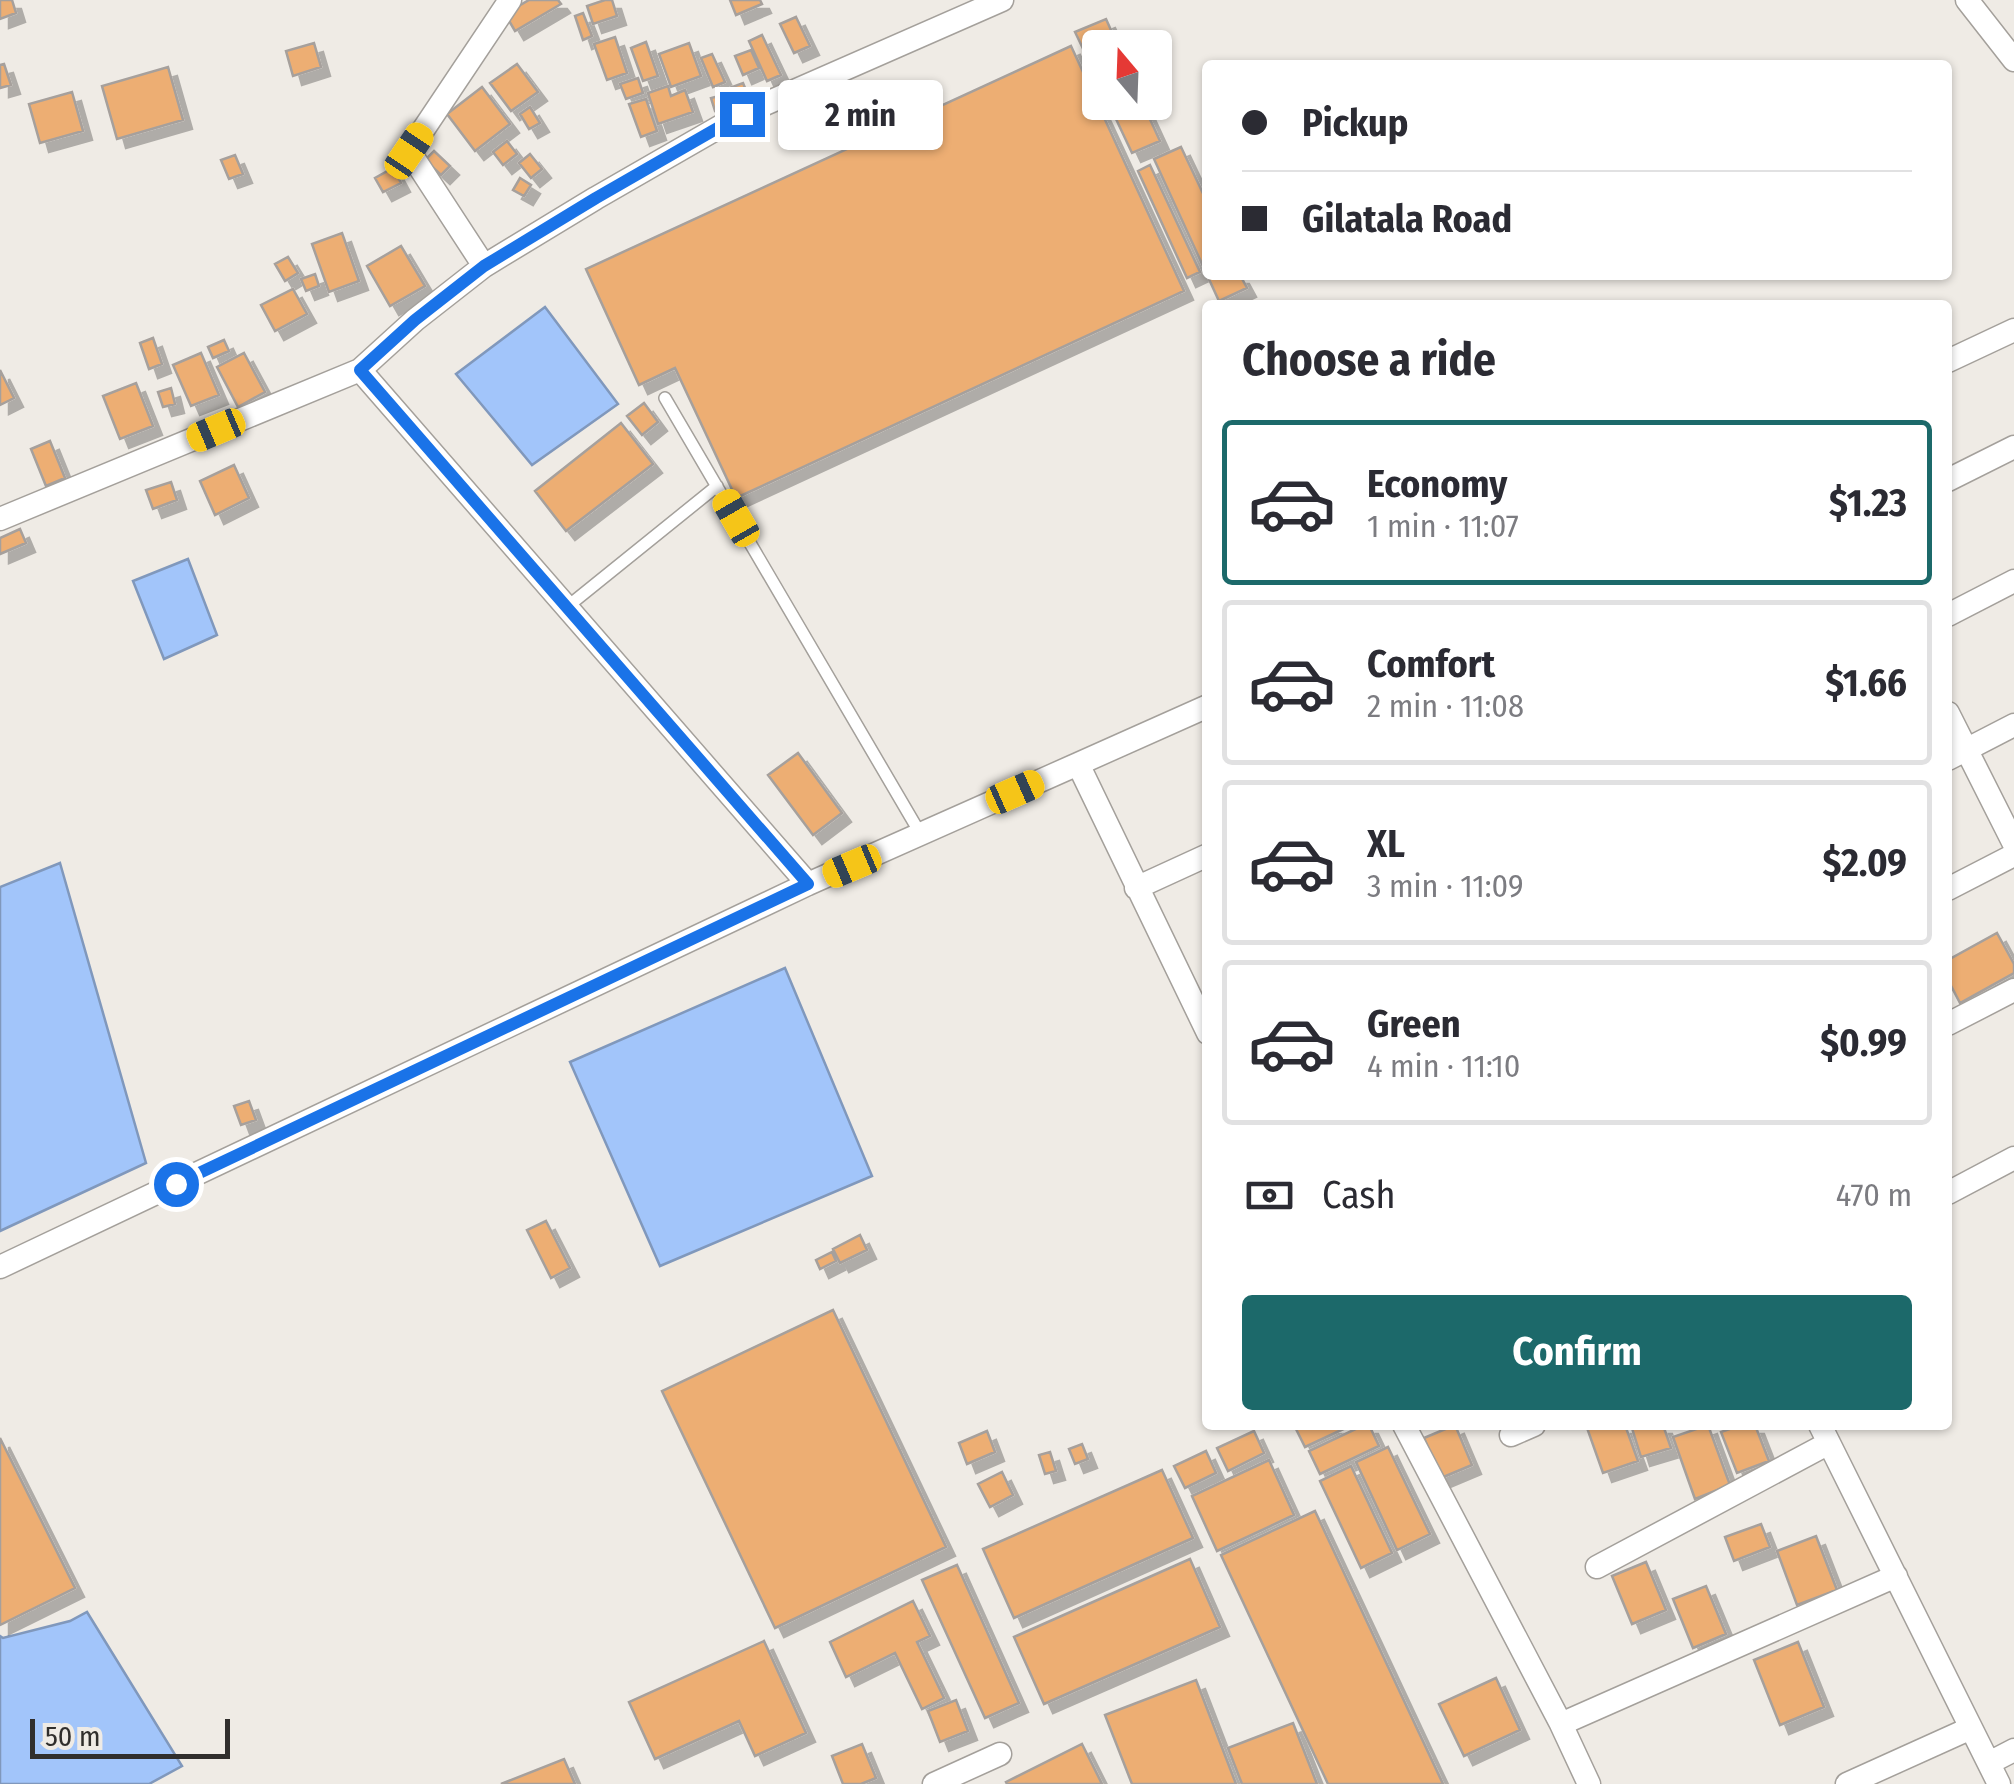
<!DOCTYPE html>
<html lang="en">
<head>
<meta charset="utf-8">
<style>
	:root { --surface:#fff; --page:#f7f7f7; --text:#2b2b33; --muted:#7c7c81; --line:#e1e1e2; --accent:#1c696a }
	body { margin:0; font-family:"Fira Sans Condensed",sans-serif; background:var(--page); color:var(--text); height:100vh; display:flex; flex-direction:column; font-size:38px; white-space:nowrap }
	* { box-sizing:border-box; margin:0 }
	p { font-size:32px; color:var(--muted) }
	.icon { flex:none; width:55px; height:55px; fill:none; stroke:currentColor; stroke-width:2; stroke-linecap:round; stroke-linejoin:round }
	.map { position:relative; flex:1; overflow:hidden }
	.drawer { position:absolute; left:1202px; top:300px; width:750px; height:1130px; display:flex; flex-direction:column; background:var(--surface); border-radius:10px; box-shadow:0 2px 8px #0004 }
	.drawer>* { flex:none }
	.top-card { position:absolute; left:1202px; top:60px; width:750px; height:220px; border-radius:10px; box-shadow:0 2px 8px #0004; display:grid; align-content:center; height:220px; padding:0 40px; background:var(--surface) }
	.needle { width:65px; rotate:341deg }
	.buttons { position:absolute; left:1082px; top:30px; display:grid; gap:20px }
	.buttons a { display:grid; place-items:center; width:90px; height:90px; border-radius:10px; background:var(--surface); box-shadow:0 2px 8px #0004; font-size:50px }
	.scale { position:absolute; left:30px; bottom:25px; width:200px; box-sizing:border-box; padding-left:10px; border:5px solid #302e2c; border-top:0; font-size:28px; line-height:35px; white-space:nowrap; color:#302e2c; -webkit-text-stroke:8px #efebe5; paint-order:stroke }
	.end { position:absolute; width:45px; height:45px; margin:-22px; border:12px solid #1a73e8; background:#fff; box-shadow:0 0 0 5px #fff }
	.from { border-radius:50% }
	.bubble { position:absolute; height:70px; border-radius:10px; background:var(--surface); box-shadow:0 2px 8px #0004; font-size:32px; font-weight:700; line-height:70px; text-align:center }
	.car { position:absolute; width:30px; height:60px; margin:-30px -15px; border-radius:12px; box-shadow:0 0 8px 2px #0007; background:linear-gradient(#f5c518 24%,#345 0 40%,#f5c518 0 76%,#345 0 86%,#f5c518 0) }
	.top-card b { display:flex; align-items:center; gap:35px; height:95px; font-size:38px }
	.top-card b+b { border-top:2px solid var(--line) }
	.top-card i { width:25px; height:25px; background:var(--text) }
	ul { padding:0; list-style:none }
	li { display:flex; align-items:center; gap:30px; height:165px; margin:0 20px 15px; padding:0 20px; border:5px solid var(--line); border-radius:10px }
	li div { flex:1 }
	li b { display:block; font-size:38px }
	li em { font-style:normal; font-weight:700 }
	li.current { border-color:var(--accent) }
	li>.icon { width:90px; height:90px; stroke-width:1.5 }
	h2 { padding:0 40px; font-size:45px; line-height:120px }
	.pay { display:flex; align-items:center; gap:25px; height:110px; padding:0 40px; font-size:38px }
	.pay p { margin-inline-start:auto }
	.button { display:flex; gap:20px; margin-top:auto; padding:20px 40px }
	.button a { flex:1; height:115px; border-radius:10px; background:var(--accent); color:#fff; font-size:40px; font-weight:700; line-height:115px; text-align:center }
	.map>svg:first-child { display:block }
</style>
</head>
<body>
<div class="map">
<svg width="2014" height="1784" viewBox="0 0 2014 1784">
	<defs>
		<filter id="shadow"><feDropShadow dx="9" dy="9" stdDeviation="0" flood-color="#0004"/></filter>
	</defs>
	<rect width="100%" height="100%" fill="#efebe5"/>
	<path fill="#a2c5fa" stroke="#8098bc" stroke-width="2.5" d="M545,307l73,97 -86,61 -76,-91z
		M188,559l29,76 -53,24 -31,-78z
		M60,863l86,300 -146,68v-344z
		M785,968l87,208 -212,90 -90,-204z
		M87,1612l95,154 -33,18h-149v-148l3,2 67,-17z"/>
	<path fill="#edae73" stroke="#a6a09c" stroke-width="2.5" filter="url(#shadow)" d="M0,0h12l4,13 -16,6z
		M529,0h29l3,4 -46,27 -10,-17z
		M605,0h7l5,16 -24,8 -6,-18z
		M730,0h30l2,4 -26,11z
		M583,13l9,23 -9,4 -8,-24z
		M796,17l14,29 -16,7 -14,-29z
		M1106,19l13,29h-19l-1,34 -24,-50z
		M762,35l19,40 -14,6 -18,-40z
		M615,37l12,36 -20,7 -13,-36z
		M646,42l12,34 -15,5 -12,-33z
		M314,43l7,24 -28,9 -7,-25z
		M689,43l12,33 -30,11 -12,-33z
		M1071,46l113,245 -448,207 -61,-130 -36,17 -53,-116z
		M751,50l8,18 -16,7 -8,-19z
		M712,54l13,28 -12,5 -12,-29z
		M4,64l7,21 -11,3v-23z
		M517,64l21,28 -27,19 -21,-28z
		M168,67l15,53 -66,19 -15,-53z
		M638,78l5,15 -17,6 -6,-15z
		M743,83l5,12 -16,6 -5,-12z
		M668,86l3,10 14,-6 8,22 -35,12 -10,-31z
		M482,87l28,37 -35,27 -28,-37z
		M898,91l9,18 -37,17 -8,-18z
		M72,92l11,39 -43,12 -11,-39z
		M726,94l3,12 -14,5 -4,-13z
		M646,99l11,32 -16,6 -12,-33z
		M1108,102h34l18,39 -28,12z
		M530,107l10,16 -11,6 -9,-15z
		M507,141l10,13 -14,11 -10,-13z
		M1181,147l27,57v71h32l7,13 -28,13 -65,-142z
		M434,151l16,15 -9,9 -16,-15z
		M530,154l12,15 -11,9 -12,-15z
		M235,155l8,19 -14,5 -8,-19z
		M1150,165l50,107 -13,6 -49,-107z
		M393,168l8,15 -18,9 -8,-14z
		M520,178l11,7 -7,11 -11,-6z
		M342,233l17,48 -30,11 -17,-48z
		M401,246l24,40 -35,20 -23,-40z
		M288,257l10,16 -13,8 -10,-17z
		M315,274l4,12 -13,5 -5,-12z
		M293,289l14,25 -32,17 -14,-26z
		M153,338l9,26 -13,5 -9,-26z
		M224,340l5,11 -16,7 -5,-11z
		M201,353l18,42 -28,11 -18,-41z
		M244,353l21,39 -27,15 -21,-40z
		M0,370l14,28 -14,7z
		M136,383l17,43 -33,13 -17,-43z
		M171,388l4,16 -12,3 -5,-15z
		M644,403l14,19 -16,13 -15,-19z
		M621,423l32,41 -87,67 -31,-40z
		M50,441l15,37 -19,8 -15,-37z
		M234,465l15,33 -34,17 -15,-34z
		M171,482l6,18 -24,9 -7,-19z
		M20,529l6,14 -26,11v-16z
		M798,753l44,60 -29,22 -45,-60z
		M1997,933l17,31v9l-54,30 -12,-23v-20z
		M249,1101l7,19 -15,5 -7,-19z
		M546,1221l24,47 -19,10 -24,-48z
		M860,1235l7,15 -27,13 -7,-14z
		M832,1252l4,9 -16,8 -4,-9z
		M833,1310l113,237 -171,81 -113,-237z
		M1294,1425h58l-47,22z
		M1364,1425h5l10,21 -59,28 -11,-23z
		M1455,1425l17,40 -31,13 -17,-40z
		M1586,1425h39l13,36 -35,12z
		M1631,1425h32l8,23 -30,9z
		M1708,1425l22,60 -35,14 -22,-62z
		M1741,1425h14l14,36 -32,12 -16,-41z
		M987,1431l8,21 -28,12 -8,-21z
		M1254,1431l10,22 -36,18 -11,-23z
		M0,1438l75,150 -75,37z
		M1082,1444l6,15 -13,5 -6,-15z
		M1388,1447l42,87 -33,16 -41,-88z
		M1206,1451l10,22 -31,15 -11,-22z
		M1050,1452l6,19 -11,3 -6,-19z
		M1269,1460l25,55 -77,36 -25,-55z
		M1351,1466l41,87 -31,15 -41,-87z
		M1162,1470l31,68 -179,80 -31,-69z
		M1002,1472l11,23 -23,12 -12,-23z
		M1315,1511l128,273h-115l-107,-229z
		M1761,1524l9,23 -36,14 -9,-24z
		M1816,1536l21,54 -40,15 -20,-54z
		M1190,1559l30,68 -176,77 -30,-67z
		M1646,1562l20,48 -34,14 -20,-48z
		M957,1565l62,138 -34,15 -63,-138z
		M1706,1586l20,48 -33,14 -20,-49z
		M913,1601l17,35 -13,6 27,56 -22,11 -27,-56 -49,24 -16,-35z
		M764,1641l42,92 -51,23 -16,-35 -84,38 -26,-57z
		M1798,1642l26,65 -44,18 -26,-65z
		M1496,1678l24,52 -56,26 -25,-52z
		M1196,1680l40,104h-104l-27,-69z
		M956,1700l12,31 -28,11 -12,-31z
		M1293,1723l24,61h-75l-14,-36z
		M862,1744l14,34 -15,6h-18l-11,-28z
		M1082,1744l20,40h-95l-1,-2z
		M564,1759l11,25h-74z"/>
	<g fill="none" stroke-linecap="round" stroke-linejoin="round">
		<defs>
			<path id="service" d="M665,398l255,435
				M567,607l150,-121"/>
			<path id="minor" d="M1967,0l47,60
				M484,266l-75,-115 101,-151
				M1948,361l66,-31
				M360,370l448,514
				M1948,480l66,-33
				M0,519l360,-149 55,-50 69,-54 112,-68 146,-84 260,-114
				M1948,615l66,-34
				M1948,713l66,131
				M1948,759l66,-34
				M1078,764l130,-58
				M1136,888l72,-33
				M1948,889l66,-34
				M1948,1024l66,-34
				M1948,1193l66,-35
				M0,1267l808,-383 270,-120 130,269
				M1404,1425l157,299 28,60
				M1820,1425l179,359
				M1511,1435l23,-10
				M1597,1567l232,-124
				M1561,1724l335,-148
				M1989,1763l25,-13
				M934,1784l66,-30
				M1847,1784l124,-56"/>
		</defs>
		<use href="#service" stroke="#a4a09b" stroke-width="14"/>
		<use href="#minor" stroke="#a4a09b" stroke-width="25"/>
		<use href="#service" stroke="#fff" stroke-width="11"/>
		<use href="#minor" stroke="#fff" stroke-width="22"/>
	</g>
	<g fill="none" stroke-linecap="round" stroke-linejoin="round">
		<path stroke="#1a73e8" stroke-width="12" d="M176,1184l632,-300 -448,-514 55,-50 69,-54 112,-68 146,-84"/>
	</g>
</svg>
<div class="buttons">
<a><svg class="needle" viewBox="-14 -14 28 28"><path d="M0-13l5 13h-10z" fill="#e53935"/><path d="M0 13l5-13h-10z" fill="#7c7c81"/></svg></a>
</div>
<div class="scale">50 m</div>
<i class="end from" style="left:176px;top:1184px"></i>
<i class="end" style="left:742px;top:114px"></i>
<div class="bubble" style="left:778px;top:80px;width:165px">2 min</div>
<i class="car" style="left:409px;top:151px;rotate:34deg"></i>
<i class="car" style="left:216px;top:430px;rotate:247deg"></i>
<i class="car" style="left:736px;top:518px;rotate:330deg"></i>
<i class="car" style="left:1015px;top:792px;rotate:66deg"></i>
<i class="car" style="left:852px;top:866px;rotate:247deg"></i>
<div class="top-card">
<b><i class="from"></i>Pickup</b>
<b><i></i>Gilatala Road</b>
</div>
<section class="drawer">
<h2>Choose a ride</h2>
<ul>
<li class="current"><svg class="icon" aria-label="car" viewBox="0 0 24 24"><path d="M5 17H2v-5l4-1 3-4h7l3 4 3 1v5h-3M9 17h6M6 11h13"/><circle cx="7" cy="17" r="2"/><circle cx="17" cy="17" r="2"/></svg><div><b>Economy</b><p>1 min · 11:07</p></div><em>$1.23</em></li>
<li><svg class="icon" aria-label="car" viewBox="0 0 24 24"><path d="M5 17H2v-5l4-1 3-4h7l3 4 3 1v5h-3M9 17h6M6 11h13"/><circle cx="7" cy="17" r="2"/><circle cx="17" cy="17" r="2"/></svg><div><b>Comfort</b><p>2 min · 11:08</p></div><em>$1.66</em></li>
<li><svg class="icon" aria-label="car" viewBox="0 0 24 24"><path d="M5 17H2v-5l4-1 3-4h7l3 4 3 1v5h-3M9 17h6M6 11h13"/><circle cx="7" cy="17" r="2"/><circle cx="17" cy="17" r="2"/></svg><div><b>XL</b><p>3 min · 11:09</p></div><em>$2.09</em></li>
<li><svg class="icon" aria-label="car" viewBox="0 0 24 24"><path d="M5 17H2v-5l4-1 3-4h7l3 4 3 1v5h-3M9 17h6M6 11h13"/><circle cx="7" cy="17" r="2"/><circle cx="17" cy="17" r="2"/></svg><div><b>Green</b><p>4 min · 11:10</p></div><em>$0.99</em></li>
</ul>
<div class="pay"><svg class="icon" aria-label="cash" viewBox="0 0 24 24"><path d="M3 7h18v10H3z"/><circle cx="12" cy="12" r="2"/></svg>Cash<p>470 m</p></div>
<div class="button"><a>Confirm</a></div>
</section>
</div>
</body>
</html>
